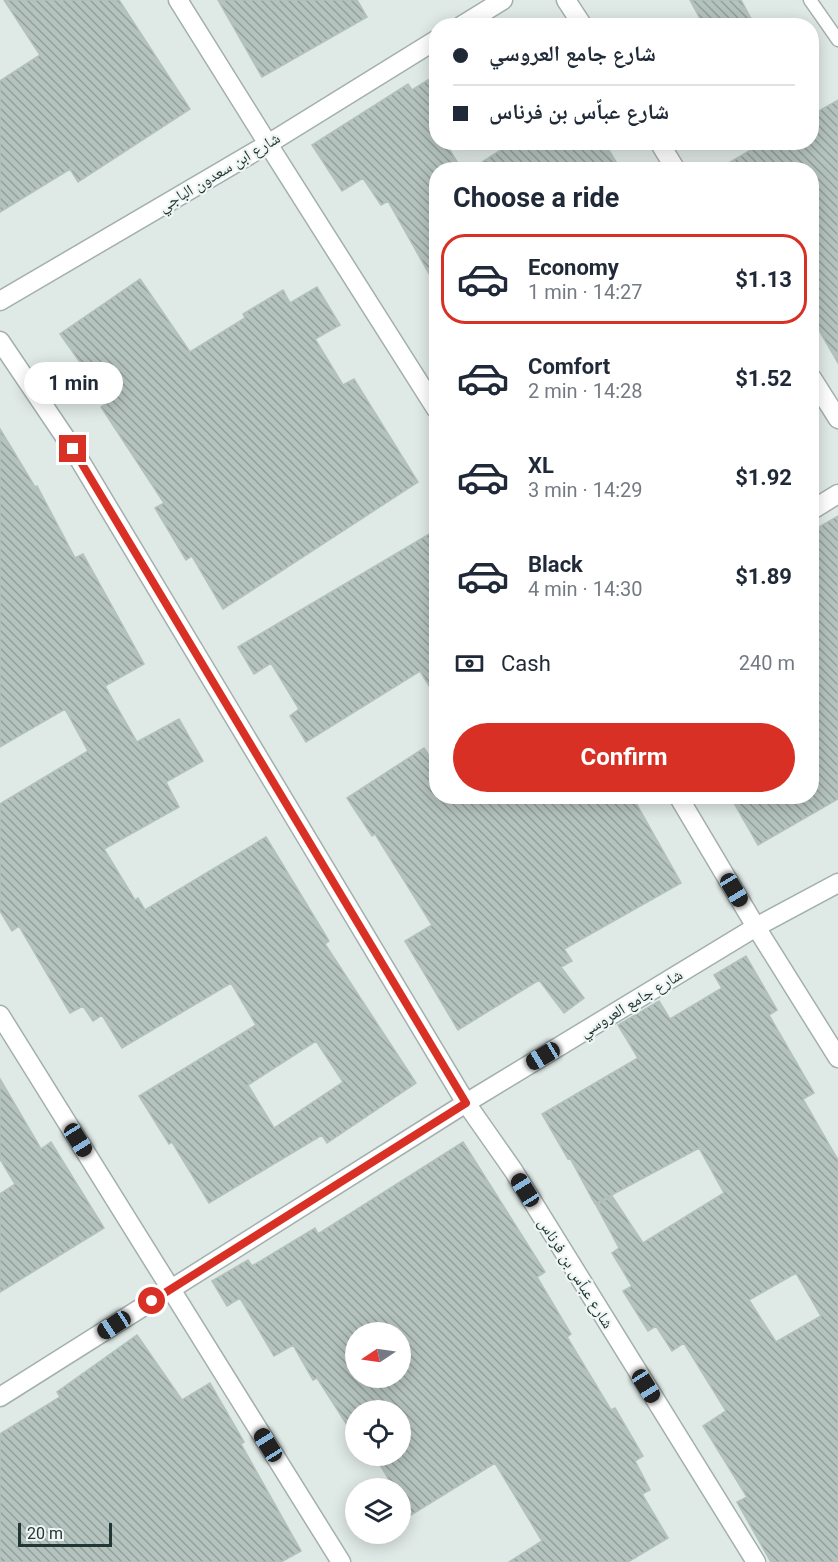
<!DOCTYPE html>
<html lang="en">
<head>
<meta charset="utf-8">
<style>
	:root { --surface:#fff; --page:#f6f6f7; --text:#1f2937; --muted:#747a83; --line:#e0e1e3; --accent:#d93025 }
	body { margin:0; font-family:Roboto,"Noto Naskh Arabic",sans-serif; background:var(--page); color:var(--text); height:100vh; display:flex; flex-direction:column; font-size:22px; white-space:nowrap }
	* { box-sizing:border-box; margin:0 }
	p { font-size:20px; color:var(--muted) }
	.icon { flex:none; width:33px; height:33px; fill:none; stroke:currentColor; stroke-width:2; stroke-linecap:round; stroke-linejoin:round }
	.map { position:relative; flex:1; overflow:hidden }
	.sheet { position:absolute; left:429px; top:162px; width:390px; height:642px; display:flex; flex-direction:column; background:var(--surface); border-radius:24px; box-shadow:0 3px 15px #0003 }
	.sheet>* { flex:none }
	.hud { position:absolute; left:429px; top:18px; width:390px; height:132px; border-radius:24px; box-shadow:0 3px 15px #0003; display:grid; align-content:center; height:132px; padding:0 24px; background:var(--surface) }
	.needle { width:39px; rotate:257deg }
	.tools { position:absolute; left:345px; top:1322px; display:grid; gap:12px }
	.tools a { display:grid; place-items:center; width:66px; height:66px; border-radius:50%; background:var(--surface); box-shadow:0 3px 15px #0003; font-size:30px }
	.scale { position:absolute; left:18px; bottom:15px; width:94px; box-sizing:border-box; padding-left:6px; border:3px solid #223735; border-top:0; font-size:16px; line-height:21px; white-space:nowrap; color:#223735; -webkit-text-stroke:4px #eff6f4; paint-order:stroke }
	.end { position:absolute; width:27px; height:27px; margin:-14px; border:8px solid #d93025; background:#fff; box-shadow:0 0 0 3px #fff }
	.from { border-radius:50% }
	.bubble { position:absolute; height:42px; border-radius:21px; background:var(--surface); box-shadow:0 3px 15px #0003; font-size:20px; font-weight:700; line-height:42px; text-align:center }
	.car { position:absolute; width:18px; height:36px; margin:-18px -9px; border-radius:8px; box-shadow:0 0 4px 2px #0007; background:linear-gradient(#222 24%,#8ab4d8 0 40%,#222 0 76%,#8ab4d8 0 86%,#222 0) }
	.hud b { display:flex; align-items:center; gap:21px; height:57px; font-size:22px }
	.hud b+b { border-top:2px solid var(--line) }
	.hud i { width:15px; height:15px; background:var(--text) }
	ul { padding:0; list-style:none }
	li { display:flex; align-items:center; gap:18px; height:90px; margin:0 12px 9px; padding:0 12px; border:3px solid transparent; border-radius:24px }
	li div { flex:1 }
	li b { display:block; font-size:22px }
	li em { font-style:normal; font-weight:700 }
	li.current { border-color:var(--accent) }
	li>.icon { width:54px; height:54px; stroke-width:1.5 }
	h2 { padding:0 24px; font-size:27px; line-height:72px }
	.pay { display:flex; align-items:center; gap:15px; height:66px; padding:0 24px; font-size:22px }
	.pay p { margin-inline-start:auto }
	.button { display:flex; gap:12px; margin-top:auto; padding:12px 24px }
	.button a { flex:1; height:69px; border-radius:36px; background:var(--accent); color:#fff; font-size:24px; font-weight:700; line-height:69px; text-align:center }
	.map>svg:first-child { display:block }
</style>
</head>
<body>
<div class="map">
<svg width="838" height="1562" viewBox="0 0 838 1562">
	<defs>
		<pattern id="building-back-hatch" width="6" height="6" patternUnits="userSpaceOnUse" patternTransform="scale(1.5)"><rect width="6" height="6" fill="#b5c3bf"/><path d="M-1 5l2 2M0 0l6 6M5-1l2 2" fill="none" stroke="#939f9c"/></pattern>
	</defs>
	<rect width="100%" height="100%" fill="#dfe9e6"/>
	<path fill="url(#building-back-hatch)" stroke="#b3c1be" stroke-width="1.5" fill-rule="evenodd" d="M4,0h115l71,109 -112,73 -8,-13 -70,43v-131l40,-26z
		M218,0h139l10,17 -105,60z
		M690,0h51l14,26h-51z
		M436,75v67h9l17,28h-26v116l-48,-85 -7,4 -18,-27 -21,13 -30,-46 96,-61 4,6z
		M838,100v263l-26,-45v-148h-95l47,-28h48v-27z
		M513,142h91l17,28h-151z
		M140,279l50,73 55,-34 -2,-4 40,-24 7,13 27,-16 23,38 -25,14 28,46 11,-6 64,103 -195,127 -31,-53 -6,4 -31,-52 9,-5 -63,-96 7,-5 -48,-68z
		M0,429l35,58 2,-1 38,72 8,-4 61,110 -39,22 32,56 42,-23 24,42 -37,21 13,25 -75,42 31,51 3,-2 7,12 121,-73 63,104 -4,3 91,139 -89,60 -5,-8 -113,68 -37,-61 -3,2 -30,-48 117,-71 -25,-42 -109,65 -20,-33 -9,6 -10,-15 -13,7 -51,-87 -7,5 -12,-20v-107l88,-53 -23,-42 -65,38zM316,1041l27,41 -69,46 -26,-43z
		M838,516v283l-80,46 -28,-49h82v-265z
		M436,530v167l-16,-26 -114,71 -16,-26 9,-7 -28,-46 -17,11 -16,-27z
		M424,748l12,18v30h196l49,87 -117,66 8,12 -11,6 23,31 -20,15 -25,-33 -81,50 -53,-89 27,-16 -57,-91 -3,2 -25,-38z
		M746,956l31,54 -8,5 45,78 -11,6 35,61v402h-67l-34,-60 10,-5 -44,-71 23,-15 -42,-68 -12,8 -16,-25 -8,5 -25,-40 9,-5 -20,-33 7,-5 -23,-43 16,-9 31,47 81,-50 -25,-45 -104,56 -25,-46 -2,1 -26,-45 96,-56 -20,-33 41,-24 11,18 52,-31 -8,-13zM796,1273l25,43 -45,26 -27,-42z
		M0,1079l41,70 10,-7 53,86 -104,64v-98l15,-10 -15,-25z
		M463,1142l82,130 -8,5 34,57 -4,3 44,73 4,-2 28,48 -8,5 15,29 -8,4 26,44 -40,24h-119l33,-21 -47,-78 -84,52 -11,-17v-10h-6l-20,-33h26v-45h-44v29l-39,-61 -4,2 -20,-35 -19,11 -34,-58 -13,8 -15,-25 36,-21 4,6 63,-38 3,6zM356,1332h44v45h-44z
		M137,1335l45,65 28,-17 34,59 -3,2 60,107 -20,11h-281v-128l60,-37 -3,-5z"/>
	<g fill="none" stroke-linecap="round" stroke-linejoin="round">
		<defs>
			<path id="service" d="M810,0l28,40"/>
			<path id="minor" d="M178,0l90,144 168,265
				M566,0l17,26
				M461,26l42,-26
				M659,142l17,28
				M0,301l268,-157 168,-104
				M0,341l73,108 393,654 47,67 243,392
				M812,378l26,41
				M812,510l26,-16
				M678,796l78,131 82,131
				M0,1015l341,547
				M0,1397l466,-294 290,-176 82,-44"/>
		</defs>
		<use href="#service" stroke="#a3b0ad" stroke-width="15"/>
		<use href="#minor" stroke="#a3b0ad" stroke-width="21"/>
		<use href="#service" stroke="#fff" stroke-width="12"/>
		<use href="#minor" stroke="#fff" stroke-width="18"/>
	</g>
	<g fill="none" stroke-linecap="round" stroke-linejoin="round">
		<path stroke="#d93025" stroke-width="8" d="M73,449l393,654 -314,198"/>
	</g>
	<g text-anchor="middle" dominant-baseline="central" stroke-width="4.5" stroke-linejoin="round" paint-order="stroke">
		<g font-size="16" fill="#223735" stroke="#eff6f4">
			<text transform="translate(219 172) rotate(-31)">شارع ابن سعدون الباجي</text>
			<text transform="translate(631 1003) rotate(-31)">شارع جامع العروسي</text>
			<text transform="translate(576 1273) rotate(58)">شارع عباّس بن فرناس</text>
		</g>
	</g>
</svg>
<div class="tools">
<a><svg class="needle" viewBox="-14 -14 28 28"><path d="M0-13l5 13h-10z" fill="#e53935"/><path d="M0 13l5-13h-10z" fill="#747a83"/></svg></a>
<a><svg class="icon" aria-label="locate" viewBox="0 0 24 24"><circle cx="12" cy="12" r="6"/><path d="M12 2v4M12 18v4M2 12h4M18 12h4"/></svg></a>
<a><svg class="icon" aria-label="layers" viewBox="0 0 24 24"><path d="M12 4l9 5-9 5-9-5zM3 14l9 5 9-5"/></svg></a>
</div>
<div class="scale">20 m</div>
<i class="end from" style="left:152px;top:1301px"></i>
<i class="end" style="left:73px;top:449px"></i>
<div class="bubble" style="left:24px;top:362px;width:99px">1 min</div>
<i class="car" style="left:734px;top:890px;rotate:149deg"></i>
<i class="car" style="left:543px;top:1056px;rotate:239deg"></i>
<i class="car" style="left:78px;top:1140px;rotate:148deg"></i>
<i class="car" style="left:525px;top:1190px;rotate:328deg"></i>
<i class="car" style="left:114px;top:1325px;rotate:237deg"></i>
<i class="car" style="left:646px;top:1386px;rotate:148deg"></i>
<i class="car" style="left:268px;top:1445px;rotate:328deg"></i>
<div class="hud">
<b><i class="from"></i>شارع جامع العروسي</b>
<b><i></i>شارع عباّس بن فرناس</b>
</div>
<section class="sheet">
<h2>Choose a ride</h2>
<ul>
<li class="current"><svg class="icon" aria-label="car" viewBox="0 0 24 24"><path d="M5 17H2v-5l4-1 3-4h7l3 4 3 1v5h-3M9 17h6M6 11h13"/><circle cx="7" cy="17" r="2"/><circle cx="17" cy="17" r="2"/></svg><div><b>Economy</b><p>1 min · 14:27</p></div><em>$1.13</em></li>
<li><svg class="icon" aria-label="car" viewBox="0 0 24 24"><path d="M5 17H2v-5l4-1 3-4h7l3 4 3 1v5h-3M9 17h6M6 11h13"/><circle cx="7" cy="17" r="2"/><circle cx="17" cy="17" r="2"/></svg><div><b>Comfort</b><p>2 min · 14:28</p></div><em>$1.52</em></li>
<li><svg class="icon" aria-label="car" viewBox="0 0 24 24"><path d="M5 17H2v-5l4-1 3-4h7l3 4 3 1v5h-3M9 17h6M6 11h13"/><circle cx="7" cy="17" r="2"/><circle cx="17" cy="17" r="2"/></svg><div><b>XL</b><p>3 min · 14:29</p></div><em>$1.92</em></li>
<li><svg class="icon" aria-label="car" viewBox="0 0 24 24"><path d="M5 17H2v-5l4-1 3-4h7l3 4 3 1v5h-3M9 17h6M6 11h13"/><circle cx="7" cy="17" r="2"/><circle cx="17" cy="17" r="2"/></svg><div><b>Black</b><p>4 min · 14:30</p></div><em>$1.89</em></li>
</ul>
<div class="pay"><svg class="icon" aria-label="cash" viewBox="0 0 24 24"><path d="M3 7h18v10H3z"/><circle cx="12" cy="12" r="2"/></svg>Cash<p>240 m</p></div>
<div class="button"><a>Confirm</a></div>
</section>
</div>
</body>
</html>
